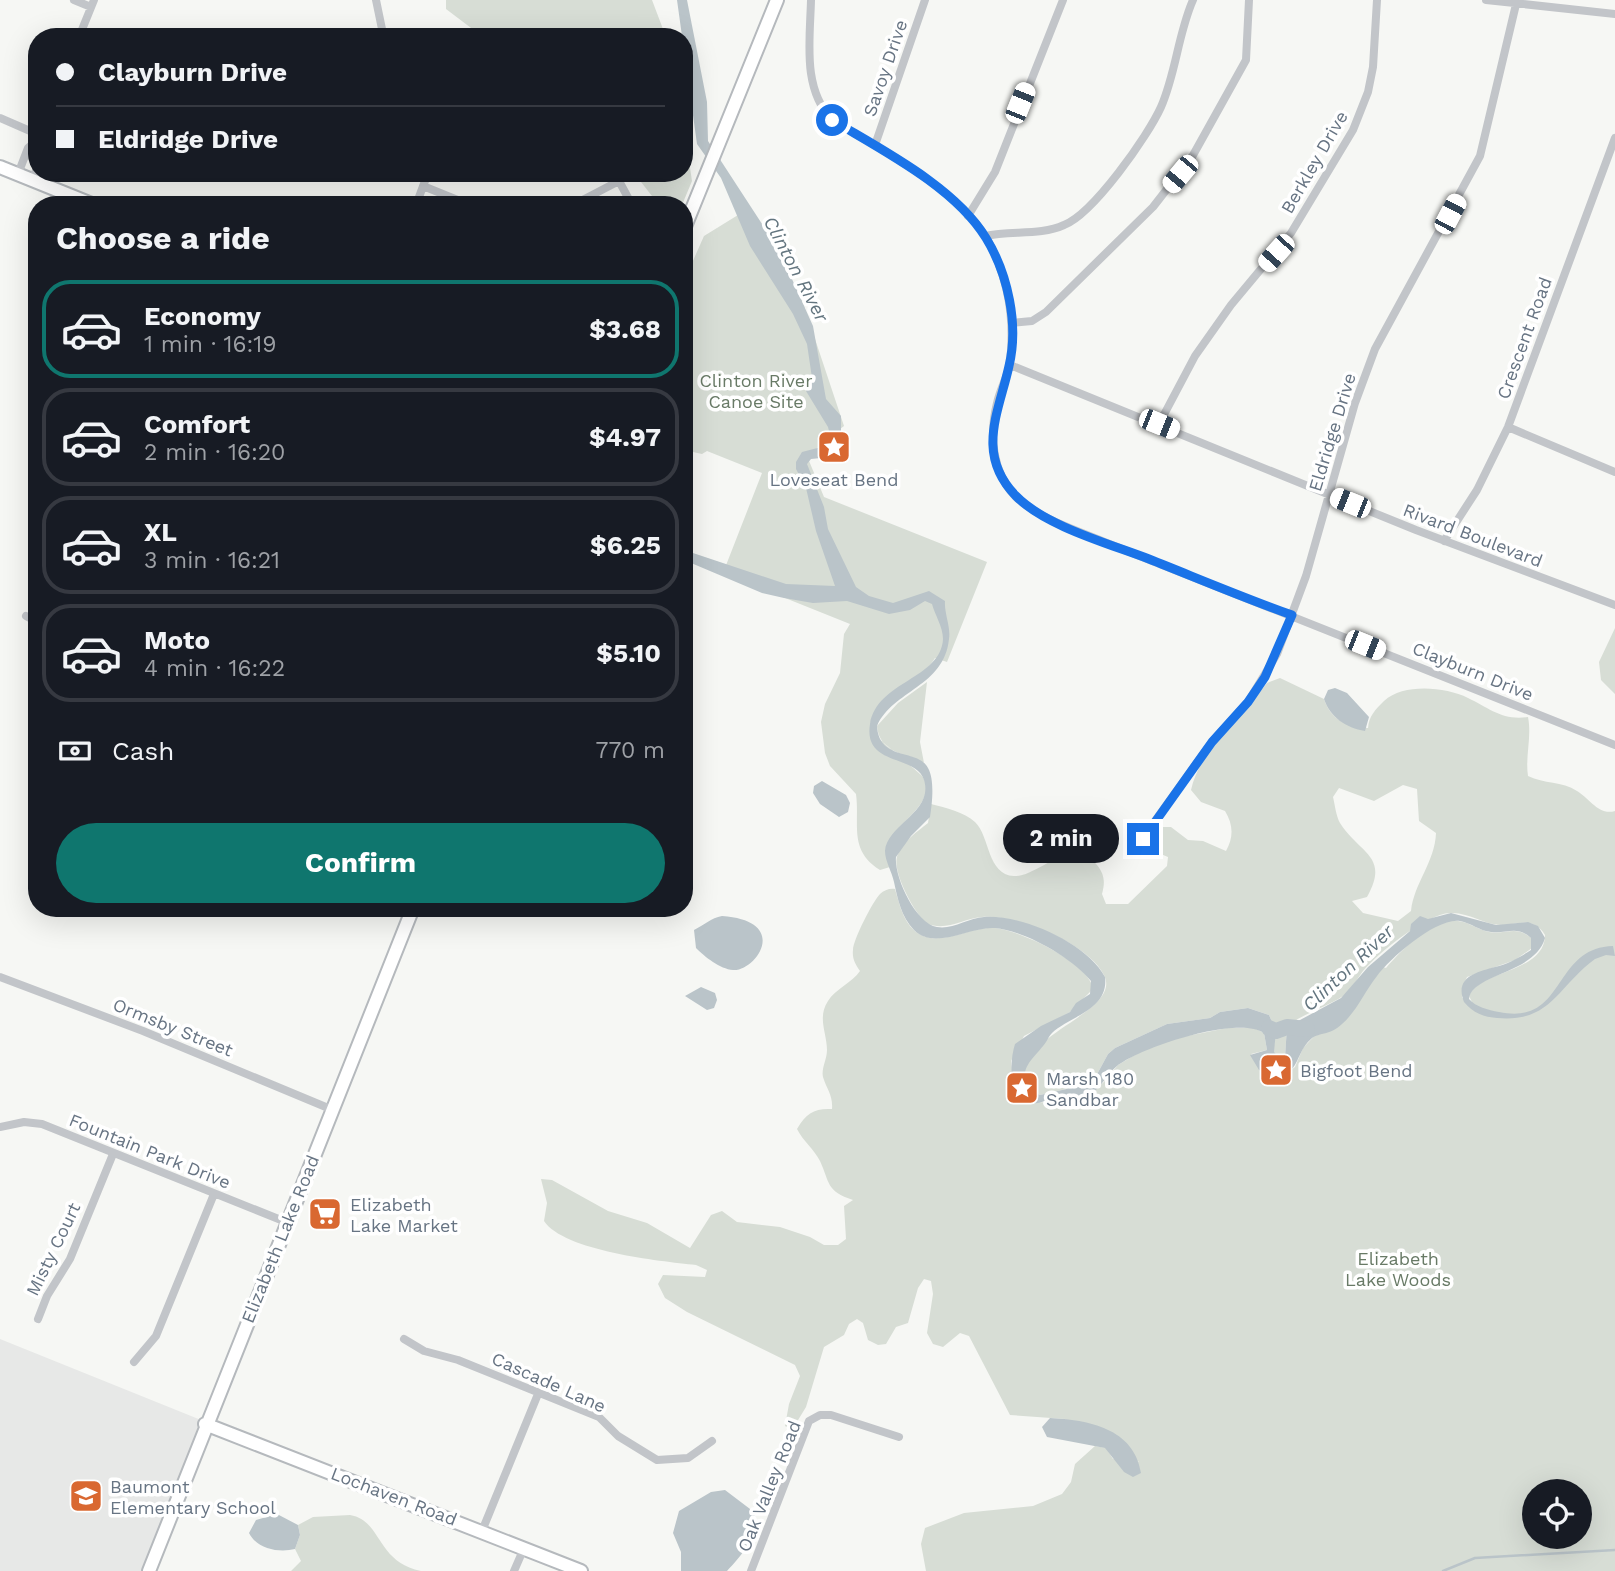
<!DOCTYPE html>
<html lang="en">
<head>
<meta charset="utf-8">
<style>
	:root { --surface:#171b24; --page:#242831; --text:#f1f3f6; --muted:#9ea1a6; --line:#363941; --accent:#0f766e }
	body { margin:0; font-family:"Work Sans",sans-serif; background:var(--page); color:var(--text); height:100vh; display:flex; flex-direction:column; font-size:26px; white-space:nowrap }
	* { box-sizing:border-box; margin:0 }
	p { font-size:23px; color:var(--muted) }
	.icon { flex:none; width:38px; height:38px; fill:none; stroke:currentColor; stroke-width:2; stroke-linecap:round; stroke-linejoin:round }
	.map { position:relative; flex:1; overflow:hidden }
	.side { position:absolute; left:28px; top:196px; width:665px; height:721px; display:flex; flex-direction:column; background:var(--surface); border-radius:28px; box-shadow:0 7px 28px #0002 }
	.side>* { flex:none }
	.guide { position:absolute; left:28px; top:28px; width:665px; height:154px; border-radius:28px; box-shadow:0 7px 28px #0002; display:grid; align-content:center; height:154px; padding:0 28px; background:var(--surface) }
	.buttons { position:absolute; left:1522px; top:1479px; display:grid; gap:14px }
	.buttons a { display:grid; place-items:center; width:70px; height:70px; border-radius:50%; background:var(--surface); box-shadow:0 7px 28px #0002; font-size:35px }
	.end { position:absolute; width:32px; height:32px; margin:-16px; border:9px solid #1a73e8; background:#fff; box-shadow:0 0 0 4px #fff }
	.from { border-radius:50% }
	.bubble { position:absolute; height:49px; border-radius:24px; background:var(--surface); box-shadow:0 7px 28px #0002; font-size:23px; font-weight:700; line-height:49px; text-align:center }
	.car { position:absolute; width:21px; height:42px; margin:-21px -10px; border-radius:9px; box-shadow:0 0 5px 2px #0007; background:linear-gradient(#fff 24%,#345 0 40%,#fff 0 76%,#345 0 86%,#fff 0) }
	.guide b { display:flex; align-items:center; gap:24px; height:66px; font-size:26px }
	.guide b+b { border-top:2px solid var(--line) }
	.guide i { width:18px; height:18px; background:var(--text) }
	ul { padding:0; list-style:none }
	li { display:flex; align-items:center; gap:21px; height:98px; margin:0 14px 10px; padding:0 14px; border:4px solid var(--line); border-radius:28px }
	li div { flex:1 }
	li b { display:block; font-size:26px }
	li em { font-style:normal; font-weight:700 }
	li.selected { border-color:var(--accent) }
	li>.icon { width:63px; height:63px; stroke-width:1.5 }
	h2 { padding:0 28px; font-size:32px; line-height:84px }
	.pay { display:flex; align-items:center; gap:18px; height:77px; padding:0 28px; font-size:26px }
	.pay p { margin-inline-start:auto }
	.primary-button { display:flex; gap:14px; margin-top:auto; padding:14px 28px }
	.primary-button a { flex:1; height:80px; border-radius:42px; background:var(--accent); color:#fff; font-size:28px; font-weight:700; line-height:80px; text-align:center }
	.map>svg:first-child { display:block }
</style>
</head>
<body>
<div class="map">
<svg width="1615" height="1571" viewBox="0 0 1615 1571">
	<rect width="100%" height="100%" fill="#f6f7f4"/>
	<path fill="#e7e8e7" d="M0,1339l201,81 -59,151h-142z"/>
	<path fill="#d7ddd5" fill-rule="evenodd" d="M446,0h206l14,37h-183l-37,-28z
		M684,128l8,53 -10,24h-23l-25,-32h50z
		M738,215l62,79 44,132 -13,10 -2,8 -12,4 -10,8 17,41 163,65 -40,100 -12,-4c-18,30 -62,30 -65,72 7,8 50,43 53,47 18,34 -49,49 -33,90l-10,3c-32,-20 -20,-46 -24,-76l-26,-28 -5,-13 -4,-31 4,-18 15,-31 4,-39 6,-10 -127,-51 39,-100 -55,-22 -5,3 -18,-4v-169l20,-45z
		M1615,628v66l-14,-14 -2,-18z
		M1280,678l44,21c7,21 23,28 44,29 1,-12 7,-18 16,-27 20,-18 61,-14 84,-3 21,10 35,23 60,19 4,20 -3,39 0,59 16,8 34,5 49,15 12,7 22,25 38,20v760h-689l-5,-27 4,-16 39,-15 69,-7 29,-12 9,-12 4,-18 20,-18 11,2 7,11 26,3 -74,-43 -55,-4 -41,-79 -9,-3 -17,14 -10,-3 -6,-11 6,-39 -2,-13 -7,-2 -6,9 -10,35 -12,4 -10,17 -8,1 -10,-5 -5,-17 -6,-4 -8,5 -5,11 -20,12 -18,60 -14,23 -7,-4 4,-22 11,-28 -5,-11 -108,-53 -22,-14 -7,-14 5,-9 42,2 2,-7 -11,-5c-37,-4 -132,-14 -152,-44l3,-18 -6,-24 11,1 56,31 39,12 43,25 21,-33 11,-4 15,11 43,5 30,10 14,8h14l8,-6 -2,-33 9,-6c-27,-9 -23,-17 -33,-39 -6,-12 -17,-20 -23,-32 9,-16 18,-21 35,-20 1,-14 -5,-19 -9,-32 -2,-8 4,-18 4,-27 0,-17 -10,-32 1,-49 7,-12 24,-18 32,-30 -5,-7 -8,-13 -7,-21 0,-10 20,-49 27,-56 4,-4 10,-6 15,-5 5,17 9,37 26,46 23,11 49,-9 74,-7 24,2 95,35 98,61l-23,23 -46,24 -13,25 3,25 10,13 10,4 48,-4 22,-17 14,-17 30,-18 29,-9 50,-10h27l10,5 3,17 -16,4 10,16 21,7 13,-10 8,-19 77,-82 6,2c16,-18 45,-50 72,-47 11,1 21,9 31,11 17,3 27,-7 42,6l1,10 -17,12 -48,17 -5,11v10l10,4 -3,-6c10,-26 76,-23 76,-61 -11,-18 -25,-11 -43,-10 -18,0 -33,-13 -52,-12 -24,1 -72,40 -87,58 -7,9 -11,19 -20,25 -16,11 -44,19 -56,31l-2,30 -3,4 -9,-9 3,-21 -7,-16 -21,-7 -28,4 -10,6 -43,6 -52,24 -7,6 -13,24 -11,7 -44,10 -12,-6c-26,-53 96,-74 76,-114 -16,-32 -88,-61 -122,-58 -21,2 -36,15 -56,6 -12,-11 -36,-54 -28,-69 6,-14 19,-22 30,-31l3,-19c15,4 33,8 44,18 15,14 12,53 39,54 22,2 58,-42 83,-11 8,10 8,18 5,29l4,10h22l39,-38 1,-9 -12,-5 -6,-11 9,-14h12l17,13 15,1 23,10c8,-14 7,-27 -1,-40l-24,-9 -10,-12c9,-41 51,-75 76,-107zM1403,785l14,4 2,32 17,12c-1,29 -22,50 -25,78l-13,10 -35,-8 -11,-12 15,-4c23,-41 -7,-43 -27,-74 -4,-7 -5,-18 -7,-26l6,-9 35,13zM1535,1491h45v45h-45z
		M927,682l-7,60 4,21c-19,-9 -45,-11 -47,-37l21,-23z
		M350,1515c32,5 26,47 71,56h-130l10,-10 -6,-12 5,-14 -2,-10 15,-8z"/>
	<path fill="#bac4c9" d="M677,0h10l20,102 1,39 71,109 34,76 13,73 15,17v35l-10,6 -20,2 -4,5 17,43 4,22 28,58 13,9 24,7 36,-12 16,10c-1,12 6,26 4,38 -5,48 -56,51 -72,87 2,36 41,22 51,42 7,12 4,36 2,49l-19,19 -15,21c-2,19 19,66 41,70 15,3 31,-9 47,-10 37,-3 103,26 121,60 4,33 -35,39 -53,56 -3,3 -4,6 -6,9 -10,15 -29,25 -18,47l12,6 44,-10 11,-7 13,-24 7,-6 52,-24 43,-6 10,-6 28,-4 21,7 7,16 -2,21 8,9 3,-4 2,-30 54,-29 27,-31 42,-36 1,-7 9,-8 8,3 23,-6 45,12 32,-3 10,4 7,12c-10,36 -74,36 -76,61 7,8 19,11 30,13 68,14 52,-64 114,-66l2,10 -9,-1 -11,4c-38,28 -44,64 -98,59 -13,-1 -24,-5 -33,-16 -10,-25 13,-30 31,-35 13,-3 25,-10 36,-17v-12c-14,-13 -24,-4 -40,-6 -11,-1 -20,-9 -31,-11 -23,-4 -70,37 -83,55 -12,15 -20,35 -35,48 -12,12 -25,8 -32,16 -13,12 -11,30 -29,37l-22,-7 -9,-15 17,-5 -3,-17c-26,-18 -123,14 -147,33 -12,10 -19,28 -35,33 -11,3 -21,0 -32,1 -5,0 -10,4 -16,3 -26,-4 -25,-40 -19,-59l26,-18 29,-14 6,-9 14,-9 1,-13c-19,-23 -65,-50 -96,-53 -25,-2 -60,23 -81,2 -13,-14 -16,-30 -20,-48 -2,-10 -9,-21 -9,-31 2,-27 49,-39 39,-71 -8,-26 -61,-13 -54,-56 7,-43 71,-45 73,-85 0,-12 -8,-24 -11,-35l-7,-3 -15,9 -21,4 -42,-13 -34,2 -29,-5 -22,-5 -78,-33v-10l102,34 49,2 -19,-55 -10,-43 -10,-19v-7l6,-10 23,-6 6,-7 -3,-12 -22,-36 6,-13 -5,-34 -14,-30 -43,-68 -29,-68 -24,-34z
		M1335,688l12,5 22,24 -4,14c-19,-3 -35,-14 -41,-32l4,-9z
		M822,781l24,14 4,8 -2,9 -9,5 -19,-13 -7,-11 1,-7z
		M722,916c70,5 33,56 11,54 -13,-1 -28,-13 -37,-22l-2,-18c10,-5 17,-12 28,-14z
		M701,987l14,6 2,7 -3,8 -7,2 -22,-14z
		M1050,1418c38,2 84,10 91,55l-8,4 -9,-5 -19,-24 -58,-11 -5,-10z
		M725,1490l29,22c4,25 -11,42 -27,59h-46v-19l-8,-19 6,-22 32,-19z
		M277,1514l21,11 2,10 -5,14c-16,4 -38,0 -46,-16l7,-13z"/>
	<g fill="none" stroke-linecap="round" stroke-linejoin="round">
		<path stroke="#bac4c9" stroke-width="2.5" d="M1443,1571l32,-13 140,-8"/>
		<path stroke="#bac4c9" stroke-width="16" d="M1269,1028l7,3 11,-4 20,2"/>
		<defs>
			<path id="secondary" d="M0,167l94,38
				M684,229l93,-229
				M205,1424l376,147
				M149,1571l264,-663"/>
		</defs>
		<use href="#secondary" stroke="#b5b9bd" stroke-width="16"/>
		<path stroke="#c2c5c9" stroke-width="8" d="M74,0l17,7
			M376,0l6,29 5,8
			M811,0c-1,41 -9,88 21,120 48,29 126,69 155,119 21,38 28,80 23,123 -2,14 -10,27 -13,41 -8,32 -5,71 20,95 23,21 57,31 85,43l513,204
			M1486,0l129,14
			M79,37l15,-37
			M0,118l37,16
			M875,145l50,-145
			M18,174l10,-26 9,-8
			M32,180l5,-12
			M423,186l47,19
			M416,205l12,-32
			M573,205l46,-24 13,24
			M968,216l27,-44 68,-172
			M985,236c26,-6 55,0 79,-11 29,-11 84,-89 97,-118 15,-34 17,-73 32,-107
			M1012,323l20,-2 14,-9 107,-105 39,-50 54,-97 3,-60
			M1010,365l406,165 199,75
			M1159,424l36,-68 36,-51 60,-72 62,-103 15,-38 5,-25 4,-67
			M1508,427l107,45
			M1444,541l33,-51 31,-63 107,-289
			M26,616l11,6
			M1134,850l78,-108 36,-40 29,-48 29,-78 49,-173 20,-54 105,-193 37,-156
			M0,977l143,54 190,79
			M0,1127l24,-5 18,2 244,98
			M38,1319l9,-23 23,-37 43,-105
			M404,1339l20,12 34,9 141,57 19,19 39,24 31,-2 24,-17
			M134,1362l22,-26 58,-142
			M482,1531l56,-137
			M514,1571l10,-23
			M751,1571l58,-150 11,-6h11l68,22"/>
		<use href="#secondary" stroke="#fff" stroke-width="12"/>
	</g>
	<g fill="none" stroke-linecap="round" stroke-linejoin="round">
		<path stroke="#1a73e8" stroke-width="9" d="M832,120c50,30 123,67 154,118 22,36 33,87 23,128 -10,46 -34,88 7,130 29,30 94,48 133,63 48,19 95,39 143,56l-27,62 -17,25 -36,40 -69,97"/>
	</g>
	<defs>
		<symbol id="sight-square" viewBox="-11 -11 22 22"><rect x="-9" y="-9" width="18" height="18" rx="4" fill="#d96831" stroke="#fff"/><path d="M0-6L1.8-2.2L6-1.7L2.9 1.2L3.7 5.4L0 3.3L-3.7 5.4L-2.9 1.2L-6-1.7L-1.8-2.2Z" fill="#fff"/></symbol>
		<symbol id="supermarket-square" viewBox="-11 -11 22 22"><rect x="-9" y="-9" width="18" height="18" rx="4" fill="#d96831" stroke="#fff"/><path d="M-6-5.5h2.5l.6 2H6L4.5 2H-2.5L-4.4-4H-6ZM-1.5 3.2a1.3 1.3 0 1 0 .1 0ZM3 3.2a1.3 1.3 0 1 0 .1 0Z" fill="#fff"/></symbol>
		<symbol id="school-square" viewBox="-11 -11 22 22"><rect x="-9" y="-9" width="18" height="18" rx="4" fill="#d96831" stroke="#fff"/><path d="M0-5L7-2L0 1L-7-2ZM-4 1L0 2.5L4 1V4Q0 6-4 4Z" fill="#fff"/></symbol>
	</defs>
	<g fill-rule="evenodd">
		<use href="#sight-square" x="815" y="428" width="38" height="38"/>
		<use href="#sight-square" x="1257" y="1051" width="38" height="38"/>
		<use href="#sight-square" x="1003" y="1069" width="38" height="38"/>
		<use href="#supermarket-square" x="306" y="1195" width="38" height="38"/>
		<use href="#school-square" x="67" y="1477" width="38" height="38"/>
	</g>
	<g text-anchor="middle" dominant-baseline="central" stroke-width="7" stroke-linejoin="round" paint-order="stroke">
		<g font-size="18" fill="#677483" stroke="#fff">
			<text transform="translate(885 68) rotate(-71)">Savoy Drive</text>
			<text transform="translate(1314 162) rotate(-60)">Berkley Drive</text>
			<text transform="translate(1524 338) rotate(-70)">Crescent Road</text>
			<text transform="translate(1332 432) rotate(-73)">Eldridge Drive</text>
			<text transform="translate(1473 535) rotate(21)">Rivard Boulevard</text>
			<text transform="translate(1473 671) rotate(22)">Clayburn Drive</text>
			<text transform="translate(173 1027) rotate(22)">Ormsby Street</text>
			<text transform="translate(150 1151) rotate(22)">Fountain Park Drive</text>
			<text transform="translate(280 1239) rotate(-68)">Elizabeth Lake Road</text>
			<text transform="translate(53 1249) rotate(-64)">Misty Court</text>
			<text transform="translate(549 1382) rotate(24)">Cascade Lane</text>
			<text transform="translate(769 1486) rotate(-68)">Oak Valley Road</text>
			<text transform="translate(394 1496) rotate(21)">Lochaven Road</text>
		</g>
		<g font-size="18" fill="#687a66" stroke="#fff">
			<text x="756" y="380">Clinton River<tspan x="756" dy="21">Canoe Site</tspan></text>
			<text x="1398" y="1258">Elizabeth<tspan x="1398" dy="21">Lake Woods</tspan></text>
		</g>
		<g font-size="18" fill="#677483" stroke="#fff" text-anchor="start">
			<text x="834" y="479" text-anchor="middle">Loveseat Bend</text>
			<text x="1300" y="1070">Bigfoot Bend</text>
			<text x="1046" y="1078">Marsh 180<tspan x="1046" dy="21">Sandbar</tspan></text>
			<text x="350" y="1204">Elizabeth<tspan x="350" dy="21">Lake Market</tspan></text>
			<text x="110" y="1486">Baumont<tspan x="110" dy="21">Elementary School</tspan></text>
		</g>
		<g font-size="19" font-style="italic" fill="#63757f" stroke="#fff">
			<text transform="translate(796 269) rotate(62)">Clinton River</text>
			<text transform="translate(1348 968) rotate(-43)">Clinton River</text>
		</g>
	</g>
</svg>
<div class="buttons">
<a><svg class="icon" aria-label="locate" viewBox="0 0 24 24"><circle cx="12" cy="12" r="6"/><path d="M12 2v4M12 18v4M2 12h4M18 12h4"/></svg></a>
</div>
<i class="end from" style="left:832px;top:120px"></i>
<i class="end" style="left:1143px;top:839px"></i>
<div class="bubble" style="left:1003px;top:814px;width:116px">2 min</div>
<i class="car" style="left:1020px;top:103px;rotate:22deg"></i>
<i class="car" style="left:1180px;top:174px;rotate:220deg"></i>
<i class="car" style="left:1450px;top:214px;rotate:28deg"></i>
<i class="car" style="left:1276px;top:253px;rotate:222deg"></i>
<i class="car" style="left:1159px;top:424px;rotate:112deg"></i>
<i class="car" style="left:1350px;top:503px;rotate:292deg"></i>
<i class="car" style="left:1365px;top:645px;rotate:112deg"></i>
<div class="guide">
<b><i class="from"></i>Clayburn Drive</b>
<b><i></i>Eldridge Drive</b>
</div>
<section class="side">
<h2>Choose a ride</h2>
<ul>
<li class="selected"><svg class="icon" aria-label="car" viewBox="0 0 24 24"><path d="M5 17H2v-5l4-1 3-4h7l3 4 3 1v5h-3M9 17h6M6 11h13"/><circle cx="7" cy="17" r="2"/><circle cx="17" cy="17" r="2"/></svg><div><b>Economy</b><p>1 min · 16:19</p></div><em>$3.68</em></li>
<li><svg class="icon" aria-label="car" viewBox="0 0 24 24"><path d="M5 17H2v-5l4-1 3-4h7l3 4 3 1v5h-3M9 17h6M6 11h13"/><circle cx="7" cy="17" r="2"/><circle cx="17" cy="17" r="2"/></svg><div><b>Comfort</b><p>2 min · 16:20</p></div><em>$4.97</em></li>
<li><svg class="icon" aria-label="car" viewBox="0 0 24 24"><path d="M5 17H2v-5l4-1 3-4h7l3 4 3 1v5h-3M9 17h6M6 11h13"/><circle cx="7" cy="17" r="2"/><circle cx="17" cy="17" r="2"/></svg><div><b>XL</b><p>3 min · 16:21</p></div><em>$6.25</em></li>
<li><svg class="icon" aria-label="car" viewBox="0 0 24 24"><path d="M5 17H2v-5l4-1 3-4h7l3 4 3 1v5h-3M9 17h6M6 11h13"/><circle cx="7" cy="17" r="2"/><circle cx="17" cy="17" r="2"/></svg><div><b>Moto</b><p>4 min · 16:22</p></div><em>$5.10</em></li>
</ul>
<div class="pay"><svg class="icon" aria-label="cash" viewBox="0 0 24 24"><path d="M3 7h18v10H3z"/><circle cx="12" cy="12" r="2"/></svg>Cash<p>770 m</p></div>
<div class="primary-button"><a>Confirm</a></div>
</section>
</div>
</body>
</html>
